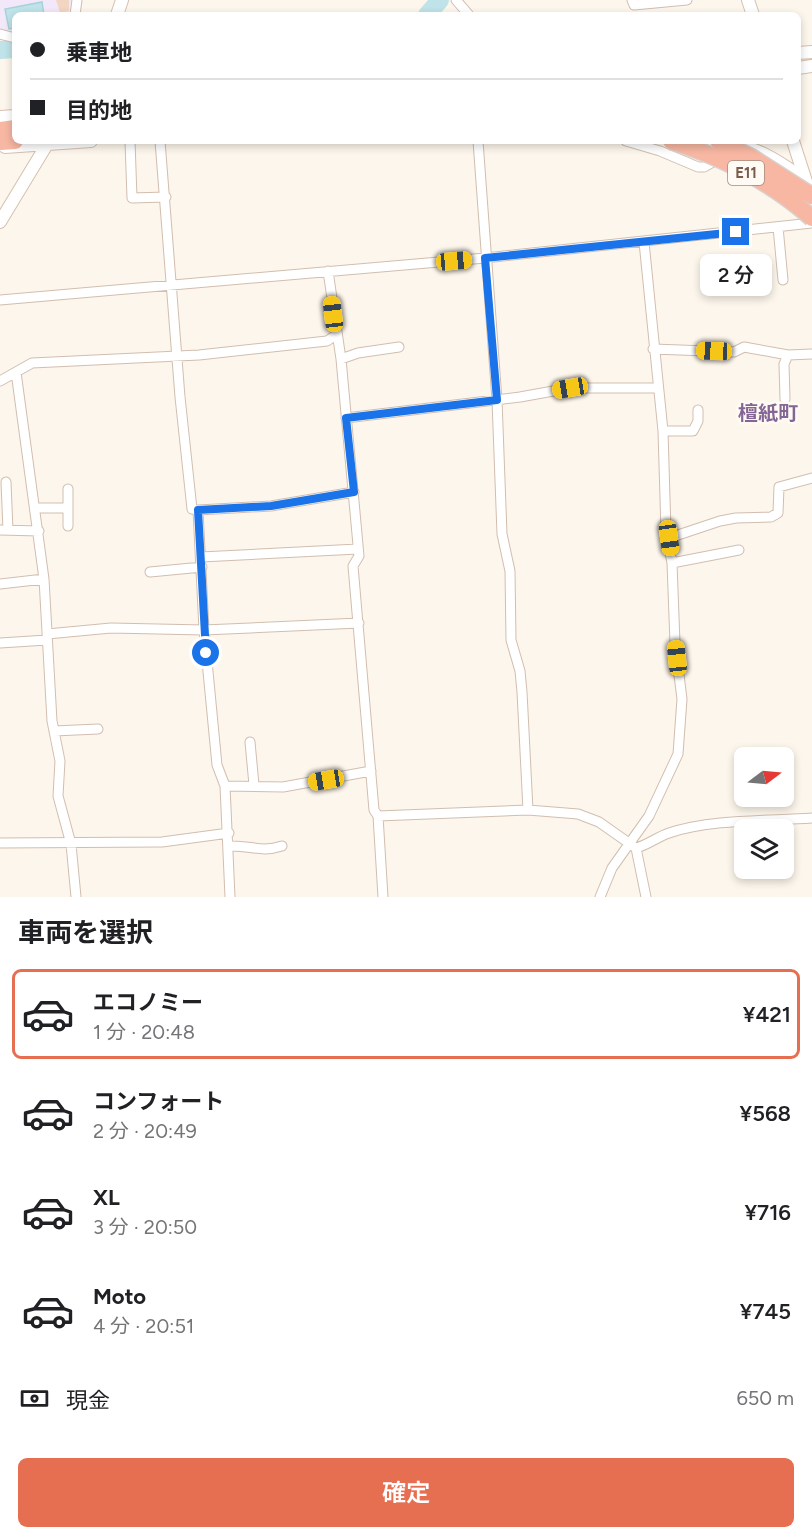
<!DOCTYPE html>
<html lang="ja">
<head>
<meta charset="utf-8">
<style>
	:root { --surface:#fff; --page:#f6f6f6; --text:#202124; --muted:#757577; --line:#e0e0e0; --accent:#e76f51 }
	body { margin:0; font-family:Figtree,"Noto Sans JP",sans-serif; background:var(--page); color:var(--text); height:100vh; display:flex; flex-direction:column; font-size:22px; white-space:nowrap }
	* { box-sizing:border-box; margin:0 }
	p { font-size:20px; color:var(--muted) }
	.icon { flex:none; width:33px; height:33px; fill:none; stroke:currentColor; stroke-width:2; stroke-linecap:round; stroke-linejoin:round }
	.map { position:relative; height:897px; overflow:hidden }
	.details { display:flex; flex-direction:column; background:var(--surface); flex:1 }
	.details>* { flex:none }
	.guide { position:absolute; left:12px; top:12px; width:789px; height:132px; border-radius:9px; box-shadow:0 3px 9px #0003; display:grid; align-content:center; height:132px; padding:0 18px; background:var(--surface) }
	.needle { width:39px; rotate:74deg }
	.tools { position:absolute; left:734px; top:747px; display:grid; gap:12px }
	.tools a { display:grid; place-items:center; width:60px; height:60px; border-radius:9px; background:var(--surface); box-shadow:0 3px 9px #0003; font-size:30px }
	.end { position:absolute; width:27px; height:27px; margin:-14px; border:8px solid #1a73e8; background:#fff; box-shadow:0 0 0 3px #fff }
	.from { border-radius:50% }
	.bubble { position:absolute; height:42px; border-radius:9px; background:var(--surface); box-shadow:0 3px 9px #0003; font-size:20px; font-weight:600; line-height:42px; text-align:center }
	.car { position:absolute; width:18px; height:36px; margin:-18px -9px; border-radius:8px; box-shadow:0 0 4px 2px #0007; background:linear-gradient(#f5c518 24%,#345 0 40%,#f5c518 0 76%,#345 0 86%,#f5c518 0) }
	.guide b { display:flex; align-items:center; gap:21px; height:57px; font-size:22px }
	.guide b+b { border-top:2px solid var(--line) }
	.guide i { width:15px; height:15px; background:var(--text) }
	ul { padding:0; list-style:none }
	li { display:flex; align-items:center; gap:18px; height:90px; margin:0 12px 9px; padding:0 6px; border:3px solid transparent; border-radius:9px }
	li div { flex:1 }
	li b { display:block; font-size:22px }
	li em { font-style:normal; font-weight:600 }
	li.selected { border-color:var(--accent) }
	li>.icon { width:54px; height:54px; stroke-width:1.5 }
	h2 { padding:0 18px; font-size:27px; line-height:72px }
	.pay { display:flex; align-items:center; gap:15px; height:66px; padding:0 18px; font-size:22px }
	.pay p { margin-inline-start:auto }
	.button { display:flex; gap:12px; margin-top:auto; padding:12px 18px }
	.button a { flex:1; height:69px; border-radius:9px; background:var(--accent); color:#fff; font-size:24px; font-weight:600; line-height:69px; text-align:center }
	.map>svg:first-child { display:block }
</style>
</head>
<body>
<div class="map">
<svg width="812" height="897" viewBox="0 0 812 897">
	<rect width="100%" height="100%" fill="#fdf6ec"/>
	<path fill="#f3e8fa" d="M0,0h74l-3,15h-56v18h-8l-7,-2z"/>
	<path fill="#bfe3e8" stroke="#a5d3da" stroke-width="1.5" d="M42,2l2,13h-29v13l-6,1 -4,-20z"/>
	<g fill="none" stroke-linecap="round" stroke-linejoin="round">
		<path stroke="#bfe3e8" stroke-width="18" d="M427,15l13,-15
			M0,50l15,-1"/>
	</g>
	<path fill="#f3d5c3" d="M56,0h13v11l-9,2z"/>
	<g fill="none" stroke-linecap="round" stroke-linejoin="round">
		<defs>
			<path id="street" d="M456,0l13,15
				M632,0l2,5 53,-5
				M75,15l2,-15
				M0,34l15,4
				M130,141l2,57 34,-1
				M160,141l20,256 12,112 6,1 6,120 13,135 8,21 5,111
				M478,141l19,259 5,134 8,37 1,69 9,31 2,21 6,118
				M626,141l34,10 38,16h6l16,-9
				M737,148c16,-8 53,20 67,29
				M778,227l5,53
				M328,271l13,88 18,197 -6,10 21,244 4,6 5,81
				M0,300l485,-42 327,-35
				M653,349l81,3 10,-5 44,8 24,-1
				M341,359l17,-6 41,-6
				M16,372l28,207 8,142 8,40 -2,35 13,48 5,53
				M0,381l32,-18 167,-8 128,-14 9,-6
				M785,399l-1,-35 4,-9
				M346,418l174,-21 50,-9h87
				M663,431h30l5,-10v-11
				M6,482l2,48
				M68,489v37
				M36,508h32
				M198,510l73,-4 83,-14
				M0,530l39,1
				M669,538l51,-17 16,-3 35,-1 7,-4 1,-26 33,-9
				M201,557l157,-8
				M672,563l67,-13
				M150,572l52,-5
				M0,584l44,-5
				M47,634l64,-6 93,2 155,-7
				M0,643l47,-3
				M54,731l44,-2
				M250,742l4,43
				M225,786l58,1 88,-16
				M378,816l150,-6 50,4 21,8 37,26 10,49
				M0,843l162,-1 67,-9
				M229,846c22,-1 31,7 53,0
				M636,848c12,-3 21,-11 33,-15 41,-14 99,-12 143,-15
				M600,897l12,-29 37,-52 29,-62 4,-55 -7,-56 -3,-80 -6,-31 -3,-101 -19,-189"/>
			<path id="secondary" d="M748,0l5,15
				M117,15l5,-15
				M798,53l14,-1
				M798,68l14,-2
				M0,117l15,-1
				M793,141l18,56
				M5,147l86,-6
				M0,222l49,-81"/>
			<path id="highway" d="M0,130l15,-2
				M0,142l15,-1"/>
		</defs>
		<use href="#street" stroke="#d1beb0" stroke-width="11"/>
		<use href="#secondary" stroke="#d6c0b0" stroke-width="14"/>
		<use href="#highway" stroke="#dad1cd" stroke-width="19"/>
		<use href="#street" stroke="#fff" stroke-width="9"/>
		<use href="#secondary" stroke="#fff" stroke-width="12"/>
		<use href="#highway" stroke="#f7b7a3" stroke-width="16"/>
		<defs>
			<path id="highway-bridge" d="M671,141c52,16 101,42 141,77
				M718,141l33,16 61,39"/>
		</defs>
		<use href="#highway-bridge" stroke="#dad1cd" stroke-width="19" stroke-linecap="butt"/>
		<use href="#highway-bridge" stroke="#f7b7a3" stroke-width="16"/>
	</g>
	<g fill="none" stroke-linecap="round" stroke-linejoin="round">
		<path stroke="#1a73e8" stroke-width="8" d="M206,653l-8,-143 73,-4 83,-14 -8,-74 151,-18 -12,-142 251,-26"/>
	</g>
	<g text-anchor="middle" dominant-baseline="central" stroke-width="5" stroke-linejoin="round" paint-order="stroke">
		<rect fill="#fffaf3" stroke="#a28b7f" stroke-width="1.5" x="728" y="161" width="36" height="24" rx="4.5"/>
		<g font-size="15" font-weight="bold" fill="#7a5c4d">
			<text x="746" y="173">E11</text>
		</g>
		<g font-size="20" font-weight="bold" fill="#846695" stroke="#fffaf3">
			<text x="768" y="413">檀紙町</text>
		</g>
	</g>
</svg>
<div class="tools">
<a><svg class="needle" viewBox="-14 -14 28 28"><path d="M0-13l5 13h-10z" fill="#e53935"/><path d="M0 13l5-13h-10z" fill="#757577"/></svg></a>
<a><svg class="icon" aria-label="layers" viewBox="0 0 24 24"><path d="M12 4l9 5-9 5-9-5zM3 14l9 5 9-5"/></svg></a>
</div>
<i class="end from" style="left:206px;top:653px"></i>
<i class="end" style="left:736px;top:232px"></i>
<div class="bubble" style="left:700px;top:254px;width:72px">2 分</div>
<i class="car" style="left:454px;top:261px;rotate:85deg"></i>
<i class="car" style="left:333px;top:314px;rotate:353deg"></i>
<i class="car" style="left:714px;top:351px;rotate:272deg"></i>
<i class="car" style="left:570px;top:388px;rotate:260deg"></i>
<i class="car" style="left:669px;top:538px;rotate:172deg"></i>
<i class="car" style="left:677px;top:658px;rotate:354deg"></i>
<i class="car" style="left:326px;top:780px;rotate:261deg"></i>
<div class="guide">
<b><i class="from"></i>乗車地</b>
<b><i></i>目的地</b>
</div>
</div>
<section class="details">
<h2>車両を選択</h2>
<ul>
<li class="selected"><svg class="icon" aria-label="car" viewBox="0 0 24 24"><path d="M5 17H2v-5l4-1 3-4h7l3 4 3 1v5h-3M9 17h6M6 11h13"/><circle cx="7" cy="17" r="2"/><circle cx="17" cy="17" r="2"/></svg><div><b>エコノミー</b><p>1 分 · 20:48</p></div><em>¥421</em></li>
<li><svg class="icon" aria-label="car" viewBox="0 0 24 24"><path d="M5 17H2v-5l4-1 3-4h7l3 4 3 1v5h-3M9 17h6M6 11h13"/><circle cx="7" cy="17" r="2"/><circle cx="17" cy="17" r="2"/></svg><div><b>コンフォート</b><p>2 分 · 20:49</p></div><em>¥568</em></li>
<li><svg class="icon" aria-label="car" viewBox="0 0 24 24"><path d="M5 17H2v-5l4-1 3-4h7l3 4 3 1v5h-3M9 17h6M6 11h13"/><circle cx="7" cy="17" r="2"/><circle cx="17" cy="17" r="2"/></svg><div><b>XL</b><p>3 分 · 20:50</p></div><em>¥716</em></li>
<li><svg class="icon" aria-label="car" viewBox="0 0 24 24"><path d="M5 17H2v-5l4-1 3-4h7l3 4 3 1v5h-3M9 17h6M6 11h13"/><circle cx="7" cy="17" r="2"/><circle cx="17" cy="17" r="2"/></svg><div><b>Moto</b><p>4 分 · 20:51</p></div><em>¥745</em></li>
</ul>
<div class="pay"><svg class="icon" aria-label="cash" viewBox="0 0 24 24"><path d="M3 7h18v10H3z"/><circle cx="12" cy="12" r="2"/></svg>現金<p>650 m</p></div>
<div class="button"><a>確定</a></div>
</section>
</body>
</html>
